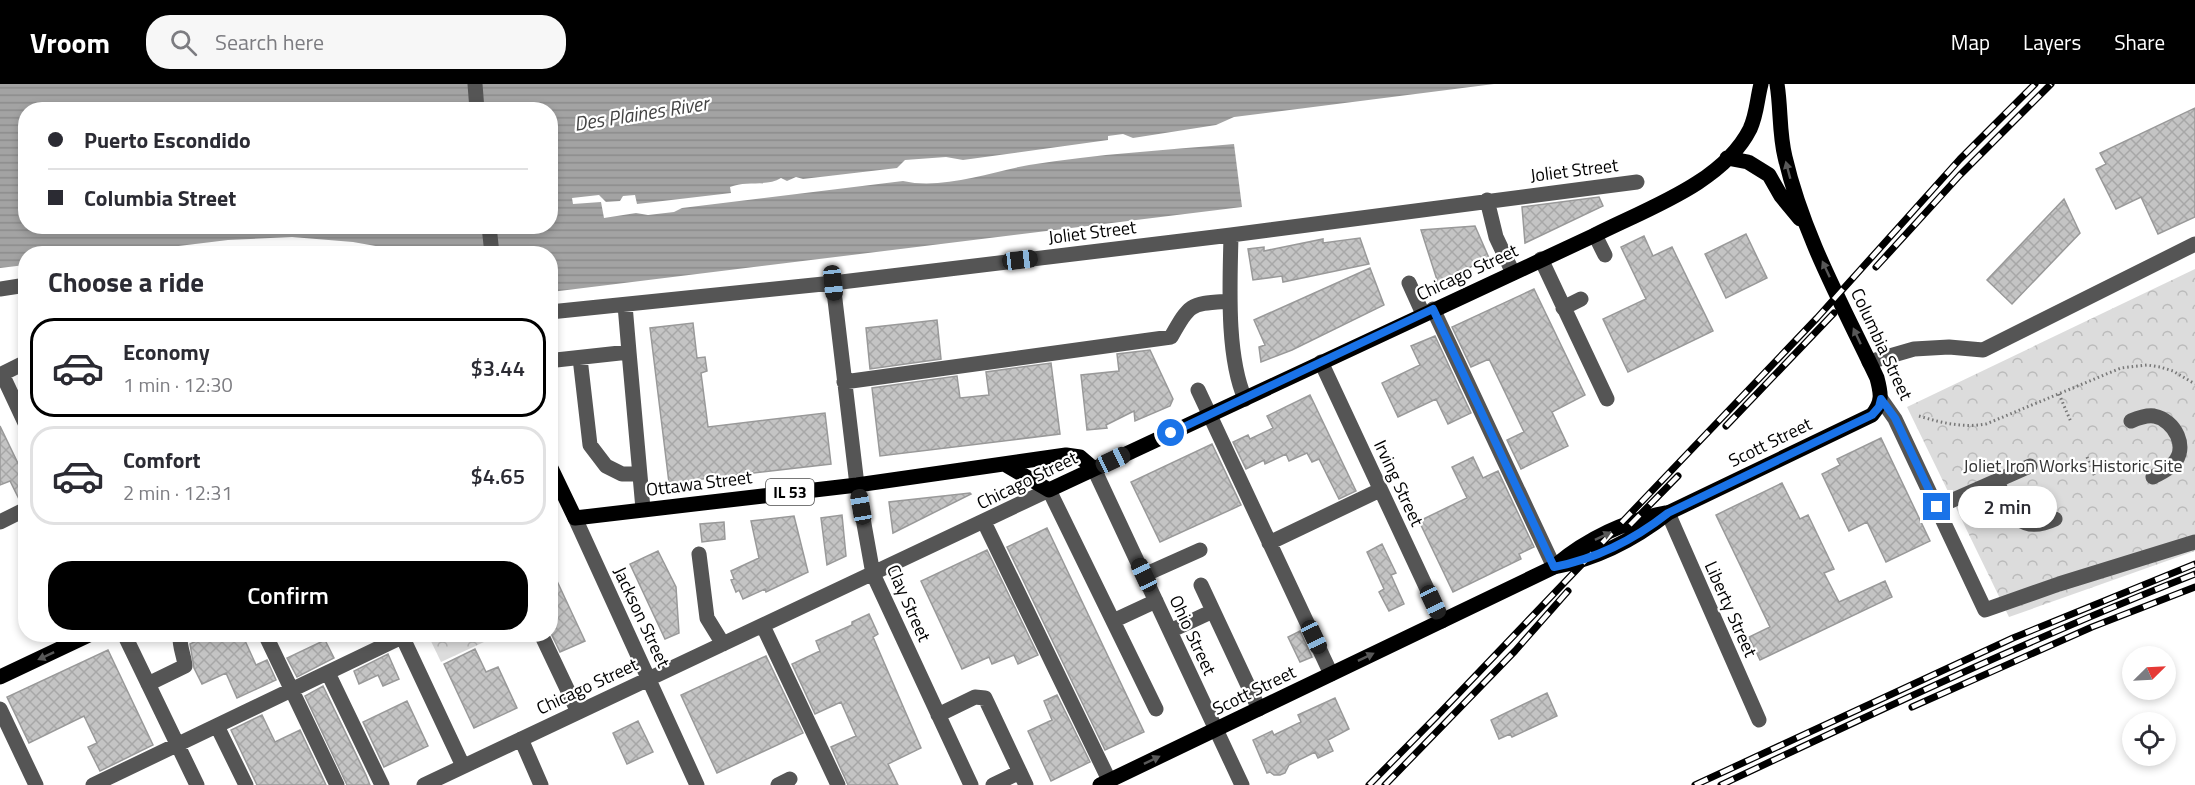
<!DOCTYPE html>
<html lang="en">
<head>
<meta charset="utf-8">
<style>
	:root { --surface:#fff; --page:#f7f7f7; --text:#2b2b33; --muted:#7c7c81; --line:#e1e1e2; --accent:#000 }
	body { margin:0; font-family:"Titillium Web",sans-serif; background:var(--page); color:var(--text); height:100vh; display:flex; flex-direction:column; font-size:22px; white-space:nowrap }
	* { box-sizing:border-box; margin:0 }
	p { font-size:20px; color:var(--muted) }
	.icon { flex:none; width:33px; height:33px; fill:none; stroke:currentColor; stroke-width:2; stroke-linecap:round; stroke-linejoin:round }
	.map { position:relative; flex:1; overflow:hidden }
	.side { position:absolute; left:18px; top:162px; width:540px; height:396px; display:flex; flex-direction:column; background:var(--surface); border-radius:24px; box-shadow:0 3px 9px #0003 }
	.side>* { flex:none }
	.hud { position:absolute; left:18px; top:18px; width:540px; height:132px; border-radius:24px; box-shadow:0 3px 9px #0003; display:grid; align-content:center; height:132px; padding:0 30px; background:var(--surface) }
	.needle { width:39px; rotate:66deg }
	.buttons { position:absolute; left:2122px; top:562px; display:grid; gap:12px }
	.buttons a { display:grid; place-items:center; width:54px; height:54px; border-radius:50%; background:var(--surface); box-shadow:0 3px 9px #0003; font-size:30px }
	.end { position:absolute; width:27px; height:27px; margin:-14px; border:8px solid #1a73e8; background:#fff; box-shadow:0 0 0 3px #fff }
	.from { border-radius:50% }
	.bubble { position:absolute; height:42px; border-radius:21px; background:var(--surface); box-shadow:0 3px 9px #0003; font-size:20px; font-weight:600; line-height:42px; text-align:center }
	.car { position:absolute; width:18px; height:36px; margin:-18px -9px; border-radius:8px; box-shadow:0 0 4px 2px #0007; background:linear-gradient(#222 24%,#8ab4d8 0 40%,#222 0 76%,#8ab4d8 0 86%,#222 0) }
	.hud b { display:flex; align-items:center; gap:21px; height:57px; font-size:22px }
	.hud b+b { border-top:2px solid var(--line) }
	.hud i { width:15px; height:15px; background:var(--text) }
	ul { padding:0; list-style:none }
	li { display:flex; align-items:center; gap:18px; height:99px; margin:0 12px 9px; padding:0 18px; border:3px solid var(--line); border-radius:24px }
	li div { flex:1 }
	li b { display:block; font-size:22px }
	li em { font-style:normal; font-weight:600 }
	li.current { border-color:var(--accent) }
	li>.icon { width:54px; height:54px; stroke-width:1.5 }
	h2 { padding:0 30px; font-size:27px; line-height:72px }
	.action { display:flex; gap:12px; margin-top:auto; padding:12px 30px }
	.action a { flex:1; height:69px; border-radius:24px; background:var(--accent); color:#fff; font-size:24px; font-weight:600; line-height:69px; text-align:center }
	header { display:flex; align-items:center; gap:36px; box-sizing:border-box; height:84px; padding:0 30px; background:var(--accent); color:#fff }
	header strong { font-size:28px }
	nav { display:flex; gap:33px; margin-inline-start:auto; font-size:21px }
	.search { width:420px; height:54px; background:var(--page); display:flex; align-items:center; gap:15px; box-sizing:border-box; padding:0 21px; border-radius:24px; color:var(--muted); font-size:22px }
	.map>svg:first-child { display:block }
</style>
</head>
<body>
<header>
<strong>Vroom</strong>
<div class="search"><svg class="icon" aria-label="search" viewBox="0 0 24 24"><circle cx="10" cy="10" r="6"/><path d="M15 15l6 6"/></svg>Search here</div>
<nav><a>Map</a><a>Layers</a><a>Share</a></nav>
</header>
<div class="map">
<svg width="2195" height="701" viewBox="0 0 2195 701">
	<defs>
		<pattern id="park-crowns" width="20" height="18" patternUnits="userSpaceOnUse" patternTransform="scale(1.5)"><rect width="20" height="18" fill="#dcdcdc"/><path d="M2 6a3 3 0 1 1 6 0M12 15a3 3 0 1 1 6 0" fill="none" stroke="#bbb"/></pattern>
		<pattern id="water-rules" width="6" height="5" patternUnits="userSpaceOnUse" patternTransform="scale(1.5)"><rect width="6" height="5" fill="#a3a3a3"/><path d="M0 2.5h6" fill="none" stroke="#8b8b8b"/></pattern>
		<pattern id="building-cross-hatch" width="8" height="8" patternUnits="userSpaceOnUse" patternTransform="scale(1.5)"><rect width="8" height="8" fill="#c4c4c4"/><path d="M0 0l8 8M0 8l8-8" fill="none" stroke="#a7a7a7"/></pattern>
	</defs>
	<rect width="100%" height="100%" fill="#fff"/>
	<path fill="url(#park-crowns)" d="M2195,185v282l-186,66 -102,-210z
		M428,551h52l4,7 -43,20z"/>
	<path fill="url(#water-rules)" fill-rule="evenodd" d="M0,0h1494l-260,33 -18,8 -83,13 -10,-4 -15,2v4l-145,20 -17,-3 -41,3 -8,8 -94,11 -7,-2 -9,4 -6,-3c-14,9 -35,2 -51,9l1,6 -94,11 -2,-9 -12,1 -3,5 -14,1 -7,-7 -27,3 1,6 28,-2 3,16 32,-5 12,2 26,-3 8,-4 221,-27c39,9 87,-9 126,-16 68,-11 137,-15 205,-21l8,63 -691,85 -1,-38 -135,-1 -62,-11 -61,-5 -64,3 -107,13 -95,1 -1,11 -25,3zM26,26h524v116h-524z"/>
	<path fill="url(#building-cross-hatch)" stroke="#999" stroke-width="1.5" d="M2195,24v109l-37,17 -17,-37 -25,12 -20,-40 10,-5 -6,-11z
		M1599,113l4,9 -78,37 -3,-36z
		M2064,115l16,34 -68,71 -25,-24z
		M1475,142l14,32 -51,25 -17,-53z
		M1746,150l21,44 -41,20 -21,-44z
		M1644,152l9,20 19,-9 41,84 -85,41 -25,-53 43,-20 -25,-52z
		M1360,154l9,26 -86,18 -1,-6 -29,4 -5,-31 16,-2v4l59,-12v4z
		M1370,184l14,37 -92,45 -31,12 -2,-15 6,-2 -11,-25z
		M1534,205l51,106 -33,17 16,34 -47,23 -14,-29 17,-8 -35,-73 -18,8 -19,-40z
		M937,236l4,39 -71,10 -4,-41z
		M693,239l4,35 8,-1 2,14 -6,2 7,54 117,-14 6,51 -162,19 -19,-155z
		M1435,252l36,77 -23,11 -12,-25 -38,18 -16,-34 38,-18 -9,-19z
		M1150,266l23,49 -3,7 -35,15 -1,-10 -28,14 1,3 -20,2 -6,-55 38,-4 -2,-17z
		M1051,279l9,71 -180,22 -8,-68 85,-12 3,22 29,-3 -3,-23z
		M1310,311l46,96 -17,8 -20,-40 -7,3 -5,-9 -18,8 -3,-7 -21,10 -1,-4 -18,9 -13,-27 15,-7 2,4 23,-11 -6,-12z
		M0,342l26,54v19l-6,2 -10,-20 -10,4z
		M1881,354l49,103 -44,21 -19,-40 -18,9 -27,-57 18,-9 -3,-6z
		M1212,360l29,61 -81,37 -29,-60z
		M1473,373l10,21 15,-7 36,76 -15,7 2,5 -68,33 -34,-71 48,-23 -15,-31z
		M1782,399l18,36 8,-4 26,54 -10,4 15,29 46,-21 7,16 -132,63 -11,-23 21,-10 -54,-112z
		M970,409l1,1 -78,39 -4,-31z
		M842,431l4,41 -19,9 -6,-47z
		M794,432l14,56 -42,20 -1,-3 -22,10 -4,-9 -3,2 -5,-12 3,-1 -3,-8 28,-13 -8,-37z
		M724,438l1,17 -23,3 -2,-18z
		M1047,444l97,204 -39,18 -98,-203z
		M1382,460l14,29 -5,2 13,29 -15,7 -10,-19 5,-3 -17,-37z
		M987,466l51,105 -20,9 -4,-9 -22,9 -3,-7 -27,12 -41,-88z
		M658,467l18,36 3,46 -14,6 -35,-75z
		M550,482l35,75 -25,11 -10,-21z
		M869,530l9,20 -5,3 48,111 -33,16 10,21h-50l-17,-38 25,-11 -15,-34 -26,12 -23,-50 28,-13 -4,-10 36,-16v-3z
		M1300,547l12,26 -12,5 -12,-25z
		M211,550h31l14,31 11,-5 9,20 -39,18 -11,-25 -24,11 -8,-16 -4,-24z
		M325,556l9,18 -37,19 -10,-19z
		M475,565l11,23 12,-5 19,41 -43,20 -30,-64z
		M108,566l45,95 -53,26 -12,-24 9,-4 -13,-27 -55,27 -22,-46z
		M388,570l11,25 -16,7 -5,-11 -19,9 -5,-13z
		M766,572l37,77 -86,40 -36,-78z
		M323,602l43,89 4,10h-23l-42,-89z
		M1547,609l10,23 -45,21 -2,-3 -11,5 -8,-19z
		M1057,611l33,67 -39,19 -23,-50 24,-11 -8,-19z
		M1335,614l14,31 -21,11 5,11 -15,7 -3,-6 -26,13 -4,8 -5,2h-6l-4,-3 -3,1 -14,-33 19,-9 2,4 27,-13 -3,-7z
		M407,617l21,45 -44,21 -21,-45z
		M262,631l13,27 25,-12 26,55h-69l-26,-55z
		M638,637l15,31 -26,12 -14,-31z"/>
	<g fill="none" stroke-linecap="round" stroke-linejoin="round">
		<path stroke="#777" stroke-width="3" stroke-dasharray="1.5 3" stroke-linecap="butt" d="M2059,310l12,28
			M1919,332c23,7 44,12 67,8l135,-56 26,-3 13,2 13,4 22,13
			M2087,373l8,20"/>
		<path stroke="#555" stroke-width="15" d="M475,0l2,26
			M1487,116l9,37 17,36
			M489,142l3,28
			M1231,151c-1,49 -5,120 14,164
			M1595,151l10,20
			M1541,175l66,140
			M833,199l24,202 16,89 98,211
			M1409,199l14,31
			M0,205l26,-4
			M625,221l4,47
			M1563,224l18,-9
			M1433,225l121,258
			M550,228l283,-29 398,-48 406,-53
			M580,274l10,87 16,21 16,8h16
			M556,276l73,-8 14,157
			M1321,278l121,259
			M1869,278l45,-13 35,-2 34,3 212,-106
			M2,290l24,51
			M0,291l26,-13
			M844,298l327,-45c20,-35 19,-33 59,-36
			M1198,306l133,284
			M1881,315l14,20 90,191 74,-26 136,-42
			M2131,337c7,-3 16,-6 23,-5 21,4 35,32 19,48 -5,6 -13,9 -20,13
			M1094,385l148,316
			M1997,397c13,29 21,55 58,38
			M1937,423l93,-41
			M1668,429l91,207
			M575,434l122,267
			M0,438l26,-13
			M984,438l125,258
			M1269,459l111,-53
			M699,470l8,64 16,26
			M1144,491l56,-25
			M1201,501l58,124
			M1113,537l43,-20
			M763,542l75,159
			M1170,547l43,-20
			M124,550l73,151
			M265,550l72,151
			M401,550l62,132
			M541,550l37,78
			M328,589l54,112
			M148,600l37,-18c-1,-11 -6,-20 -5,-32
			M0,625l36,76
			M938,631l37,-18 10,1 41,87
			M217,642l29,59
			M521,655l20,46
			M93,701l315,-151
			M424,701l625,-295 107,219
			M778,701l12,-6
			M993,701l27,-13"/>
		<path stroke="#000" stroke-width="15" d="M1727,74l21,4 21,13 12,21 19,23
			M1006,381l43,25 546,-255c51,-26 128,-52 155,-106 7,-15 7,-30 11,-45
			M550,382l25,52 282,-33 209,-30 14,2 14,12
			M1556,481c31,-26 71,-45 110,-52
			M0,593l91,-43
			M1100,701l454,-218c41,-8 81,-28 114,-54l204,-98c11,-13 9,-22 5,-37 -34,-72 -74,-143 -92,-221 -6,-24 -4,-49 -8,-73"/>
		<defs>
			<path id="rail" d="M1876,183l84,-92 91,-91
				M1726,342l108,-113
				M1630,441l48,-49
				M1912,623l180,-80 103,-40
				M1369,701l68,-69 380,-398 143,-159 75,-75
				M1385,701l130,-134 53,-60
				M1695,701l318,-147 182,-74
				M1721,701c157,-74 313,-148 474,-211"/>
		</defs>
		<use href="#rail" stroke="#000" stroke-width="7"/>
		<use href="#rail" stroke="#fff" stroke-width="4.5" stroke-dasharray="14" stroke-linecap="butt"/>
	</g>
	<defs><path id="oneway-solid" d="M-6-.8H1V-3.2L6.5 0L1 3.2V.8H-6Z" transform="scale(1.5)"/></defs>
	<g fill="#595959">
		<use href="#oneway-solid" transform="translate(1788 86) rotate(-105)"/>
		<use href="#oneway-solid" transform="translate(1826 185) rotate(-115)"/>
		<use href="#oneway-solid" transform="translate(1857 252) rotate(-115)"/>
		<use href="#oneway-solid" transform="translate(1603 452) rotate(-26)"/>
		<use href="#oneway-solid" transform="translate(46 572) rotate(155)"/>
		<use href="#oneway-solid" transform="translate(1366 573) rotate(-26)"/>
		<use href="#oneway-solid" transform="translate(1152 676) rotate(-26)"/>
	</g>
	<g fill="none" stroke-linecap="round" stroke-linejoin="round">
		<path stroke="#1a73e8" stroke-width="8" d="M1171,349l262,-124 121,258c41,-8 81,-28 114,-54l204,-98 7,-8 2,-8 14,19 42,89"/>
	</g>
	<g text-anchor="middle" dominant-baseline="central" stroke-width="4.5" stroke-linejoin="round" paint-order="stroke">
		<rect fill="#fff" stroke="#4c4c4c" stroke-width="1.5" x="766" y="395" width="48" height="26" rx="4.5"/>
		<g font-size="16" font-weight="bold" fill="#000">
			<text x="790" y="408">IL 53</text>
		</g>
		<g font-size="18" fill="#000" stroke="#fff">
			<text transform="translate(1574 86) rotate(-7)">Joliet Street</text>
			<text transform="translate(1092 148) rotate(-7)">Joliet Street</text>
			<text transform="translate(1467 188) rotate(-25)">Chicago Street</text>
			<text transform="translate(1882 260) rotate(65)">Columbia Street</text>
			<text transform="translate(1770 358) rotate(-26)">Scott Street</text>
			<text transform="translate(1027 396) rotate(-26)">Chicago Street</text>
			<text transform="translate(699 399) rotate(-7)">Ottawa Street</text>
			<text transform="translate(1399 399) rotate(65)">Irving Street</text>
			<text transform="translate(909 519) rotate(66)">Clay Street</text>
			<text transform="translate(1731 525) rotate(66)">Liberty Street</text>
			<text transform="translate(642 533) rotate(65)">Jackson Street</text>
			<text transform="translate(1193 551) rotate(65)">Ohio Street</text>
			<text transform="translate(587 602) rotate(-25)">Chicago Street</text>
			<text transform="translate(1254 606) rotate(-26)">Scott Street</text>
		</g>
		<g font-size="18" fill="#333" stroke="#fff">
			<text x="2073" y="381">Joliet Iron Works Historic Site</text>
		</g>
		<g font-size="20" font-style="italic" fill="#444" stroke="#fff">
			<text transform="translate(641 29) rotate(-9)">Des Plaines River</text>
		</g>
	</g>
</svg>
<div class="buttons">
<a><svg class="needle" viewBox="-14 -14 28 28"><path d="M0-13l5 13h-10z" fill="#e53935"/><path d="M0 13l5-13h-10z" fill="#7c7c81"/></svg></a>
<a><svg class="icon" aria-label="locate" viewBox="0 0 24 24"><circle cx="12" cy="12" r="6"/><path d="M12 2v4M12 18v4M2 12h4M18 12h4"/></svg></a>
</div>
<i class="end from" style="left:1171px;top:349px"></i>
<i class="end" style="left:1937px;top:423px"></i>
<div class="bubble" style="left:1958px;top:402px;width:99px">2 min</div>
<i class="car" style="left:1020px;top:176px;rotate:83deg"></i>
<i class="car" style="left:833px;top:199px;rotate:174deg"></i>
<i class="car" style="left:1113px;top:376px;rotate:65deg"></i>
<i class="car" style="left:861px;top:423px;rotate:350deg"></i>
<i class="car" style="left:1144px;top:491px;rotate:335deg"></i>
<i class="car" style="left:1433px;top:518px;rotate:155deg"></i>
<i class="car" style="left:1314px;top:553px;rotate:155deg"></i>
<div class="hud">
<b><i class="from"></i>Puerto Escondido</b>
<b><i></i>Columbia Street</b>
</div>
<section class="side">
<h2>Choose a ride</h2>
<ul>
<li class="current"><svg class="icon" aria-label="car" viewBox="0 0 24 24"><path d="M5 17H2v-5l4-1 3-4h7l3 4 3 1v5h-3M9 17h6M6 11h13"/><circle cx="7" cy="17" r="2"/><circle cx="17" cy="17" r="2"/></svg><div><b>Economy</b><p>1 min · 12:30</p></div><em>$3.44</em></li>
<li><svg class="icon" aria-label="car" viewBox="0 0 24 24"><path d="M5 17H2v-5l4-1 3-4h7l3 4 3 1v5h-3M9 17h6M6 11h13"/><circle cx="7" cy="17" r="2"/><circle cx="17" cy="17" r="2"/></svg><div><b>Comfort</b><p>2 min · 12:31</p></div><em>$4.65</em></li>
</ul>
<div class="action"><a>Confirm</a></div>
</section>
</div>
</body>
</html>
